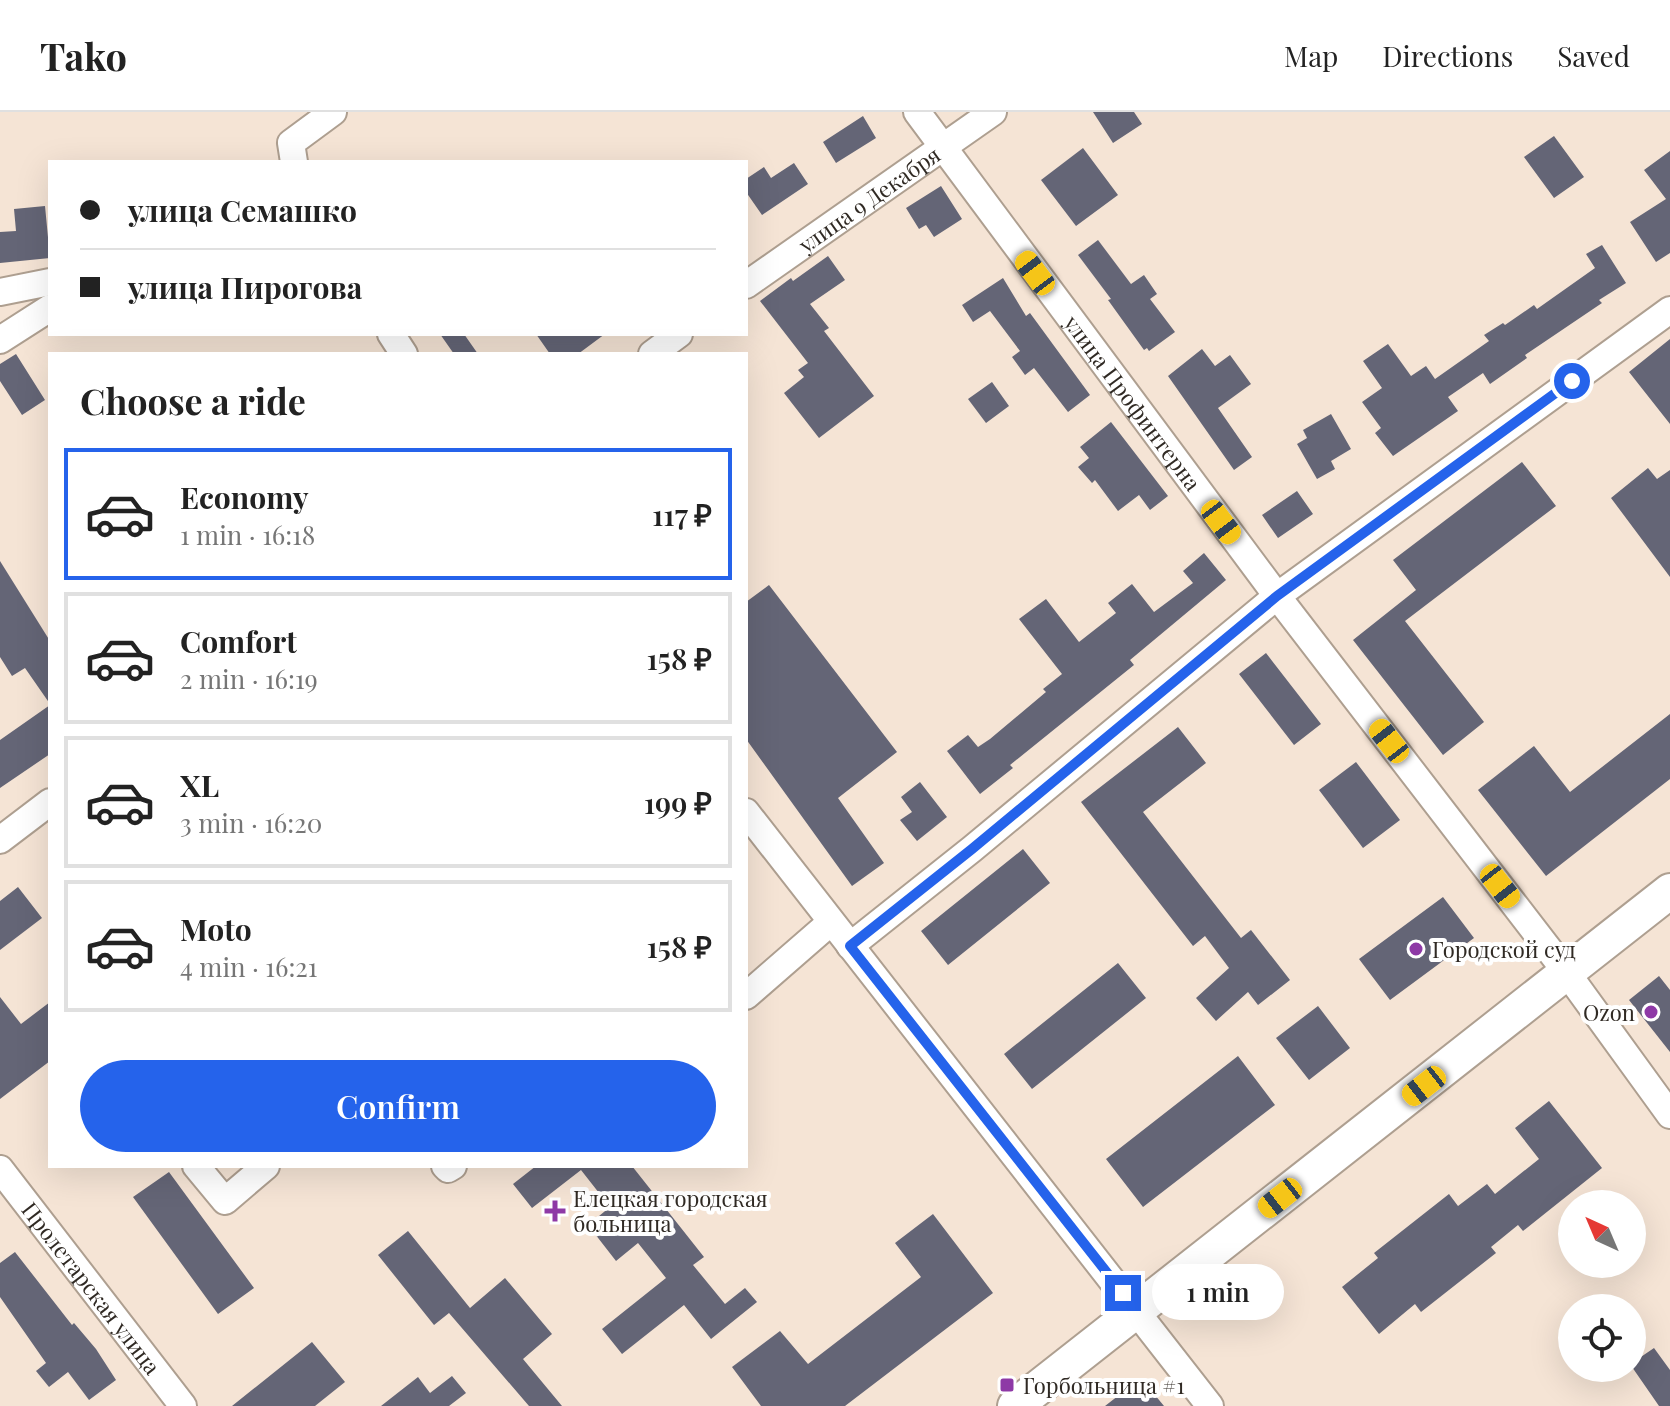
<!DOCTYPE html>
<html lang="en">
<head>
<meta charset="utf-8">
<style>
	:root { --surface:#fff; --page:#f6f6f6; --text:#222; --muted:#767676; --line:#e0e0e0; --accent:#2563eb }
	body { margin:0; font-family:"Playfair Display",serif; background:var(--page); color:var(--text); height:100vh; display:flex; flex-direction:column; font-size:30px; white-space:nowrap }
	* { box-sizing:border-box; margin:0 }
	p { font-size:26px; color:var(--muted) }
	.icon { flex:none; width:44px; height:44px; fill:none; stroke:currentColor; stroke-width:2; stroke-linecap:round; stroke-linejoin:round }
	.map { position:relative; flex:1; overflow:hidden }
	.side { position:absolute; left:48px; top:240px; width:700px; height:816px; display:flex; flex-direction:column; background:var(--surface); border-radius:0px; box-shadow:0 8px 32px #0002 }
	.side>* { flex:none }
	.hud { position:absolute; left:48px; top:48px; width:700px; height:176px; border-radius:0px; box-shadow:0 8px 32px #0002; display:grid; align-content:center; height:176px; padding:0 32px; background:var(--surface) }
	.needle { width:52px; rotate:316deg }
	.buttons { position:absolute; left:1558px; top:1078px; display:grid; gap:16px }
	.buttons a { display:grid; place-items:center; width:88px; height:88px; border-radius:50%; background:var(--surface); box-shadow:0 8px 32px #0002; font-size:40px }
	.end { position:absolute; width:36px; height:36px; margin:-18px; border:10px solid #2563eb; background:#fff; box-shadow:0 0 0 4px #fff }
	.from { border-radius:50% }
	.bubble { position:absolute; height:56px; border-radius:28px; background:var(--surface); box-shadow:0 8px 32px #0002; font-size:26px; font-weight:600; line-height:56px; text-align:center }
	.car { position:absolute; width:24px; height:48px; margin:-24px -12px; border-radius:10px; box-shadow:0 0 6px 2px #0007; background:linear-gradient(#f5c518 24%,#345 0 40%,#f5c518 0 76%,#345 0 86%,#f5c518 0) }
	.hud b { display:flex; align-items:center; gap:28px; height:76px; font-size:30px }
	.hud b+b { border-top:2px solid var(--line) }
	.hud i { width:20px; height:20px; background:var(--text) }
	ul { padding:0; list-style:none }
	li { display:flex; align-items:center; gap:24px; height:132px; margin:0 16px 12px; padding:0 16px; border:4px solid var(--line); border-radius:0px }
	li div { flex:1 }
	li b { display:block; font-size:30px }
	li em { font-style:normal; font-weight:600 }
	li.active { border-color:var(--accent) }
	li>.icon { width:72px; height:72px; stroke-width:1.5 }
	h2 { padding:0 32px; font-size:36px; line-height:96px }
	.action { display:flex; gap:16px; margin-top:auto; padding:16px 32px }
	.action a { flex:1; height:92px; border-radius:48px; background:var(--accent); color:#fff; font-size:32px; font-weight:600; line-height:92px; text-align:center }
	header { display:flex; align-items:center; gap:48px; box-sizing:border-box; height:112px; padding:0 40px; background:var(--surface); border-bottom:2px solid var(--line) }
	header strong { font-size:38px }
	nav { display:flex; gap:44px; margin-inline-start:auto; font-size:28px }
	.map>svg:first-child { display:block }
</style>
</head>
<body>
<header>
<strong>Tako</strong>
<nav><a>Map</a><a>Directions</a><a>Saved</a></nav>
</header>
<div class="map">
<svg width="1670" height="1294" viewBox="0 0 1670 1294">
	<rect width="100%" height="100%" fill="#f5e4d5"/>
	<path fill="#646576" d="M1093,0h41l8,12 -29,19z
		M863,4l13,22 -40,25 -13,-21z
		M1554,24l30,41 -30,21 -30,-41z
		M1083,36l35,47 -42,31 -35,-46z
		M1670,39v102l-14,9 -26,-40 36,-23 -22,-29z
		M794,51l14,21 -46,31 -16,-23v-13l18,-12 7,11z
		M941,74l21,33 -28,18 -8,-12 -7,4 -13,-21z
		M45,94l5,52 -50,5v-31l16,-1 -2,-22z
		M1098,128l33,44 13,-9 13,19 -7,5 25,33 -26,19 -2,-3 -3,2 -36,-50 3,-1 -33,-44z
		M1602,133l24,38 -27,17 3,3 -77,52 2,3 -37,26 -7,-11 -35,24 10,14 -65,45 -18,-23 6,-5 -19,-26 20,-14 -19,-27 25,-17 23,32 15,-10 9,13 54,-38 -5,-6 19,-12 2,2 29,-20 3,4 58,-41 -9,-14z
		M828,144l17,24 -35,24 19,24 -5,3 50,65 -55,42 -35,-45 20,-16 -6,-7 10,-7 -48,-62 31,-23 2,3z
		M1003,166l23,38 4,-3 60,82 -22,17 -34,-44 -9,7 -13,-18 8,-6 -30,-40 -17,11 -11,-17z
		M440,222h24l14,20h-24z
		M536,222h69l-27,20h-28z
		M1670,227v85l-41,-52z
		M1202,237l13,17 15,-11 21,29 -33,24 34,49 -18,13 -66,-94z
		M16,242l29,46 -23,15 -22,-34v-17z
		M992,270l17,24 -23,17 -18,-24z
		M1331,302l20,35 -20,12 4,8 -18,10 -20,-35 10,-6 -4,-8z
		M1111,310l57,74 -18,14 -11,-15 -21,16 -23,-31 -3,3 -14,-16 11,-9 -9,-11z
		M1522,350l34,44 -151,115 79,101 -41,33 -90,-115 63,-50 -23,-30z
		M1648,356l9,11 13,-9v107l-59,-79z
		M1297,379l16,23 -35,24 -16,-23z
		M1204,441l22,27 -96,80 4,5 -124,100 3,3 -33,26 -33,-43 21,-16 10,12 12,-8 56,-47 -3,-3 19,-15 -43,-55 27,-20 33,43 37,-29 -8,-10 24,-19 22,28 39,-29 -10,-12z
		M0,449l50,80v63l-25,-36 -13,8 -12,-19z
		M769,473l128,167 -59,46 46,65 -32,23 -106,-147v-137z
		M1266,541l55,71 -27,21 -55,-71z
		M50,593v49l-50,34v-48z
		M1670,602v65l-124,97 -68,-86 56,-44 36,46z
		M1178,615l28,36 -63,49 98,126 10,-8 39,50 -32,25 -10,-13 -32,29 -20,-23 33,-30 -24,-32 -12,10 -112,-144z
		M1356,650l44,58 -37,28 -44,-58z
		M920,670l27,35 -30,24 -17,-21 12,-8 -11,-15z
		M1023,737l27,34 -102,82 -27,-34z
		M18,775l24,31 -42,32v-49z
		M1443,785l31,41 -84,62 -31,-41z
		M1118,851l28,35 -114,91 -28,-35z
		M1659,864l11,14v62l-41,-52z
		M0,885l21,27 29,-22v59l-50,38z
		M1318,894l32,42 -41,32 -33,-42z
		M1238,944l37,49 -132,102 -37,-48z
		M1549,989l53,67 -79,63 -5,-6 -27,22 5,6 -75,59 -6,-8 -36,30 -37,-47 36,-29 -4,-5 75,-59 9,12 29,-22 8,10 44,-35 -24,-31z
		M536,1054h96l72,91 -11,8 32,39 20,-16 12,14 -46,37 -27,-34 -62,49 -20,-25 64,-51 -28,-35 -22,18 -28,-36 22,-18 -29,-37 -49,38 -19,-24z
		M169,1060l85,116 -36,26 -85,-117z
		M933,1102l60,79 -148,113h-84l-29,-39 48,-36 28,33 113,-87 -26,-34z
		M408,1119l62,77 35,-30 47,56 -29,25 39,47h-33l-80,-93 -15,12 -56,-70z
		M15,1140l57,73 2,-2 22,26 20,31 -27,20 -21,-28 -19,15 -13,-16 10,-8 -46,-66v-34z
		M312,1230l33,40 -30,24h-83z
		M1654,1236l16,22v36h-11l-27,-39v-4z
		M452,1264l14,17 -17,13h-68l37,-29 12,16z
		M1141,1266l23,28h-59z"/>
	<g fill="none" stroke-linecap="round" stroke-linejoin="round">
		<defs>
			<g id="minor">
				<path id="s1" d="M917,0l360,484 290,377 103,142"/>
				<path d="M294,50l-3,-19 42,-31"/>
				<path id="s2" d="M746,173l247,-173"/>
				<path d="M0,180l50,-10"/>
				<path d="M391,222l13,20"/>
				<path d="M0,228l50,-32"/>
				<path d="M652,242l27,-20"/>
				<path d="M746,700l464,594"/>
				<path d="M0,728l50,-38"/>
				<path d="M850,834l122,-97 305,-253 393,-286"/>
				<path d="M746,884l85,-74"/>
				<path d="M196,1054l29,35 41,-35"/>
				<path d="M445,1054l3,3 5,-3"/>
				<path id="s3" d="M0,1057l183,237"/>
			</g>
			<path id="major" d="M1015,1294l655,-515"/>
		</defs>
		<use href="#minor" stroke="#ae9f90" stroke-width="30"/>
		<use href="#major" stroke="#ae9f90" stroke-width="38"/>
		<use href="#minor" stroke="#fff" stroke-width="26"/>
		<use href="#major" stroke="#fff" stroke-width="34"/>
	</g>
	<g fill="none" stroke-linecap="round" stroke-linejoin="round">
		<path stroke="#2563eb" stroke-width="10" d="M1123,1181l-273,-347 122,-97 305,-253 295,-215"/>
	</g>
	<g fill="#8e39a6" stroke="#fff" stroke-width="3">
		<circle cx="1416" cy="837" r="8"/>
		<circle cx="1651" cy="900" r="8"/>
		<path d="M551 1087h8v8h8v8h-8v8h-8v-8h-8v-8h8z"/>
		<rect x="999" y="1265" width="16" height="16" rx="4"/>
	</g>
	<g text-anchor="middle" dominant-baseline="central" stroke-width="8" stroke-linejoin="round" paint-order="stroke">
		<g font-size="22" fill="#302a24" stroke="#fff">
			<text stroke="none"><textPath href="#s2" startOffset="150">улица 9 Декабря</textPath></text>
			<text stroke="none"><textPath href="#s1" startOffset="362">улица Профинтерна</textPath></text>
			<text stroke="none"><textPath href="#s3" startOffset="150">Пролетарская улица</textPath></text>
		</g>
		<g font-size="22" fill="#302a24" stroke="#fff" text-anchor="start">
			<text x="1432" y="837">Городской суд</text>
			<text x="1635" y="900" text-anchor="end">Ozon</text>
			<text x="573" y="1086">Елецкая городская<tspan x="573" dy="25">больница</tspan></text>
			<text x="1023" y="1273">Горбольница #1</text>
		</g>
	</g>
</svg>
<div class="buttons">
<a><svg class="needle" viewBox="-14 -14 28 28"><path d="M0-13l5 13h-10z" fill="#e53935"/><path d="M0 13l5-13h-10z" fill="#767676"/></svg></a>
<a><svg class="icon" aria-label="locate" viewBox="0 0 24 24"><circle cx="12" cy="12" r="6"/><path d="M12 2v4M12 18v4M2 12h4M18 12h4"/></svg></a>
</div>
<i class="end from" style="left:1572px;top:269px"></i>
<i class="end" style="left:1123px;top:1181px"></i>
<div class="bubble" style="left:1152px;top:1152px;width:132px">1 min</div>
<i class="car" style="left:1035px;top:161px;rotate:323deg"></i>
<i class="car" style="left:1221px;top:410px;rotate:143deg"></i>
<i class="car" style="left:1389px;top:629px;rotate:322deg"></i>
<i class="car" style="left:1500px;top:774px;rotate:142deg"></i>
<i class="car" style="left:1424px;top:974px;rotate:232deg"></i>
<i class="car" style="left:1280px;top:1086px;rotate:232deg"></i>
<div class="hud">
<b><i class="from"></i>улица Семашко</b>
<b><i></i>улица Пирогова</b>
</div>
<section class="side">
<h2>Choose a ride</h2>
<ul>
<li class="active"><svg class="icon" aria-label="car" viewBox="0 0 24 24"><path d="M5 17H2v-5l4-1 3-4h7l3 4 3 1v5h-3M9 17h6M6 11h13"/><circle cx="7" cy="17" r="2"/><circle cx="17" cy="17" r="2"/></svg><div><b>Economy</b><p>1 min · 16:18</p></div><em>117 ₽</em></li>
<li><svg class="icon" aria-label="car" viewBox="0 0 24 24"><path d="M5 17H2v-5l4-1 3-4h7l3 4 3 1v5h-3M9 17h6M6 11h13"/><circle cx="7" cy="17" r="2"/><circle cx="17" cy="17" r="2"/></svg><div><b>Comfort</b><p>2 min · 16:19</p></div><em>158 ₽</em></li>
<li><svg class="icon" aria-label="car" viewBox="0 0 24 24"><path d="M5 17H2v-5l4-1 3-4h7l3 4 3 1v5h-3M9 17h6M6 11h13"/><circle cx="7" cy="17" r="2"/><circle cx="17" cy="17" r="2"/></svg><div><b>XL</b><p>3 min · 16:20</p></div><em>199 ₽</em></li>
<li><svg class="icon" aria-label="car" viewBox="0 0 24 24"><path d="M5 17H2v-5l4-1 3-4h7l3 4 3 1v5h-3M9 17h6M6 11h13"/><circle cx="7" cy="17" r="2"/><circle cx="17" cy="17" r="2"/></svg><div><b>Moto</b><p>4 min · 16:21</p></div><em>158 ₽</em></li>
</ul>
<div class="action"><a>Confirm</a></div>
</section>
</div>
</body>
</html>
